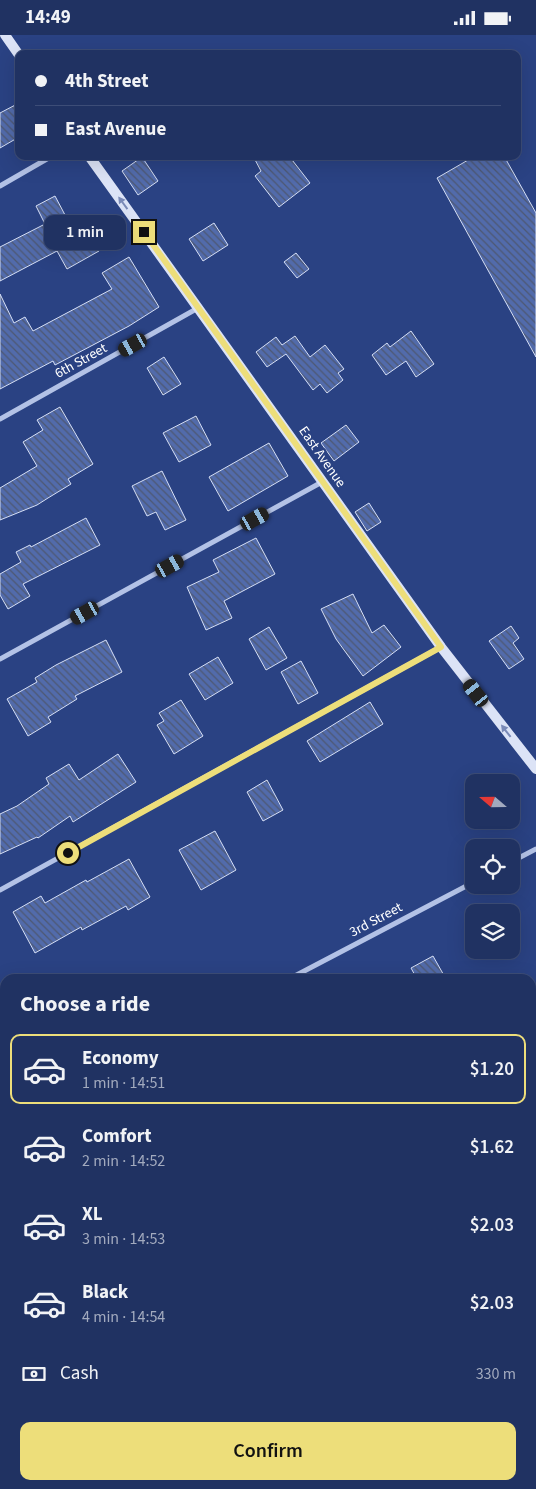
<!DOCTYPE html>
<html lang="en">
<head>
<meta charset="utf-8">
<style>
	:root { --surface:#203262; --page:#2d3e6b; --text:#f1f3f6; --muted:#a2aabe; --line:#3d4d77; --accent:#edde7a }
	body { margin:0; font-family:"Source Sans 3",sans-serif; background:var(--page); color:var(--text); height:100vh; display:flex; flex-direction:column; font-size:19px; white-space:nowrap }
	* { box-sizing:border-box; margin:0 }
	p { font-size:16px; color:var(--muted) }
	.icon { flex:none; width:28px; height:28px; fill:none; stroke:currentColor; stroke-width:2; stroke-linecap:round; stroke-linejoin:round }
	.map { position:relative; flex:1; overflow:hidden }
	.sheet { position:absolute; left:0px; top:939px; width:536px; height:516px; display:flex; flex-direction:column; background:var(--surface); border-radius:15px 15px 0 0; box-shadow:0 5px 20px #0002,0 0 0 1px var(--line) }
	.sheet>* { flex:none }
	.banner { position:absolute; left:15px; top:15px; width:506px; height:110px; border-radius:10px; box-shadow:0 5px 20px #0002,0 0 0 1px var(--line); display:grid; align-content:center; height:110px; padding:0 20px; background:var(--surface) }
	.needle { width:32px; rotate:290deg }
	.controls { position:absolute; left:465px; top:739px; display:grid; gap:10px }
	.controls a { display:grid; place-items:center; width:55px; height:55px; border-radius:10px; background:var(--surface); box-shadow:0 5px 20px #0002,0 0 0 1px var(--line); font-size:25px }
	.end { position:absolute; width:22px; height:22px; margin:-11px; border:6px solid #edde7a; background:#111; box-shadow:0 0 0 2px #111 }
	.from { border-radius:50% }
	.bubble { position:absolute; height:35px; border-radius:10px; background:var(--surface); box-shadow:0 5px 20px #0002,0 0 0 1px var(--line); font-size:16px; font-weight:600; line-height:35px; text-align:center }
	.car { position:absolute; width:15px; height:30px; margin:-15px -8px; border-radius:6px; box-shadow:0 0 4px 1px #0007; background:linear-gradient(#222 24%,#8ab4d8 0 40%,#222 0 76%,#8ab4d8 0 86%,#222 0) }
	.banner b { display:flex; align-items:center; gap:18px; height:48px; font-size:19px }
	.banner b+b { border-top:1px solid var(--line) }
	.banner i { width:12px; height:12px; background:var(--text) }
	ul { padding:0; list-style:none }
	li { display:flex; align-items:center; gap:15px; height:70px; margin:0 10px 8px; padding:0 10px; border:2px solid transparent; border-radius:10px }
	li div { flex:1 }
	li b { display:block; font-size:19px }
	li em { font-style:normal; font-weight:600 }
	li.current { border-color:var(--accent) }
	li>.icon { width:45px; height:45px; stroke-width:1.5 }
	h2 { padding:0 20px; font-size:22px; line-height:60px }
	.pay { display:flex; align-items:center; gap:12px; height:55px; padding:0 20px; font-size:19px }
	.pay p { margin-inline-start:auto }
	.action { display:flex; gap:10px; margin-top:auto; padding:10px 20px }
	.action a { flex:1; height:58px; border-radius:10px; background:var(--accent); color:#111; font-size:20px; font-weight:600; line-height:58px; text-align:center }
	.status { display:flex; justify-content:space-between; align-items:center; height:35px; padding:0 25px; background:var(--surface); direction:ltr }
	.status svg { height:14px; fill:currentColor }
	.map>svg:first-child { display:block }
</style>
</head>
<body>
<div class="status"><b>14:49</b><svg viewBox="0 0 49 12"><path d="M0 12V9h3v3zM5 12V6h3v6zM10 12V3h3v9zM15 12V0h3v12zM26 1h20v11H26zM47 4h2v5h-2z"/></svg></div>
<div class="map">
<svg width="536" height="1454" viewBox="0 0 536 1454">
	<defs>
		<pattern id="building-back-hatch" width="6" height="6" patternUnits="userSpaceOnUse" patternTransform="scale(1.25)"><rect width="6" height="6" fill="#526bab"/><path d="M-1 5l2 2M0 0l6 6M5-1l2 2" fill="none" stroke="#4e5872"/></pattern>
	</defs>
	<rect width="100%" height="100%" fill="#2a4283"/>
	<path fill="url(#building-back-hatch)" stroke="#d6dff5" d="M19,68v34l-19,11v-35z
		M253,121h36l21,27 -31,24 -24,-31 6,-5z
		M475,121h29l32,57v144l-99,-179z
		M142,122l16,24 -20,14 -16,-24z
		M55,161l19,36 11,-7 14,26 -32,18 -10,-18 -57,30v-34l45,-23 -9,-18z
		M214,188l14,22 -25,16 -14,-22z
		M296,218l13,16 -12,9 -13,-16z
		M129,222l30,50 -30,19 -74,39 -2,-4 -53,28v-95l14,29 11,-6 8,14 79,-42 -10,-16z
		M411,296l23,33 -18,13 -10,-16 -20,14 -14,-20 15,-12 3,4z
		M295,301l15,21 15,-12 19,24 -6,4 5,7 -16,13 -7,-9 -7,6 -27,-36 -19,13 -11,-15 20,-15 6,8z
		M164,322l17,27 -18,11 -16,-27z
		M60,372l33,57 -25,15 3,5 -23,14 -11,7 -37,15v-32l37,-22 -14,-24 20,-12 -6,-10z
		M196,381l15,29 -32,17 -16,-29z
		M346,390l13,17 -25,19 -13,-18z
		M269,408l19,33 -60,35 -19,-34z
		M162,436l24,49 -21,10 -9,-18 -9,4 -15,-30z
		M369,468l12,19 -14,9 -12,-19z
		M86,483l14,27 -77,39 7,12 -22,13 -8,-14v-21l21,-12 -5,-10 14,-7 1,2z
		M256,503l19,36 -51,27 8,17 -26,12 -19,-43 32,-15 -6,-12z
		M353,559l19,39 12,-8 17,22 -38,29 -27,-37 -15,-30z
		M511,591l8,12 -6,5 11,16 -15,10 -20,-28z
		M269,592l18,31 -21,12 -17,-31z
		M106,605l16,32 -47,24 2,3 -29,18 3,5 -23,14 -21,-37 30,-17 -2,-4 21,-13z
		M218,622l15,26 -28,17 -16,-26z
		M301,626l17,32 -20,11 -17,-32z
		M181,665l22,36 -29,18 -17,-29 7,-4 -5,-8z
		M370,667l13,22 -63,38 -13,-21z
		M118,719l18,28 -63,40 -3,-6 -32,22 -1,-1 -37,17v-40l17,-8 32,-22 -3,-6 23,-14 10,16z
		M267,745l16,30 -20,11 -16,-29z
		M215,796l21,39 -35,20 -22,-40z
		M129,824l21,38 -22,13 -2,-4 -44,24 -1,-3 -46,26 -22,-41 28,-16 4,7 41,-23 1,2z
		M433,921l13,23h-29l-6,-11z"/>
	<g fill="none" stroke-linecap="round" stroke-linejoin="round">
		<path stroke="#b3c2e6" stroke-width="4" d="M531,1151l5,9
			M531,1223l5,8
			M0,1374l5,-3
			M531,1404l5,-2
			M225,1450l1,4
			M268,1450l2,4
			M406,1454l8,-4"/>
		<path stroke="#b3c2e6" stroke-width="5" d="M0,151l52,-30
			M0,384l198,-111
			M0,624l322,-177
			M511,827l25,-13
			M0,855l441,-243
			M289,944l185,-97
			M0,976l5,8
			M0,1097l5,-3"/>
		<path stroke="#dce3f6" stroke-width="10" d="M5,0l14,20
			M89,121l352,491 95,122"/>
		<path stroke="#fafafe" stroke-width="14" d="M531,1031l5,-2
			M531,1072l5,-2
			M0,1284l5,-3
			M0,1330l5,-3"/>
	</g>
	<defs><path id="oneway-solid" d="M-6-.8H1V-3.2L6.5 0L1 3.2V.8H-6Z" transform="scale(1.25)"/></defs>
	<g fill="#7a8ab7">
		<use href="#oneway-solid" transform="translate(123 168) rotate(-126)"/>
		<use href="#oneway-solid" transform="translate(506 696) rotate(-128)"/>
	</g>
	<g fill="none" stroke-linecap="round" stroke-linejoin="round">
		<path stroke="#edde7a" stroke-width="6" d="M68,818l373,-206 -297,-415"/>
	</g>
	<g text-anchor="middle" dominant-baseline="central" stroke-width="4.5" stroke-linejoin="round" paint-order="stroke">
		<g font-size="14" fill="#fff" stroke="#2a4283">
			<text transform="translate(81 326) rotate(-29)">6th Street</text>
			<text transform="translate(322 422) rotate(55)">East Avenue</text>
			<text transform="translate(376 885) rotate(-28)">3rd Street</text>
		</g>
	</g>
</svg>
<div class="controls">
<a><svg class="needle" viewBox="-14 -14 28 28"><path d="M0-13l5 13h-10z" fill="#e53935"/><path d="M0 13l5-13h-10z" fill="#a2aabe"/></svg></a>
<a><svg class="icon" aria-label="locate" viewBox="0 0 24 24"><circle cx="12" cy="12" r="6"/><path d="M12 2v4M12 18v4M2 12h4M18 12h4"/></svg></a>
<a><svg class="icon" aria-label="layers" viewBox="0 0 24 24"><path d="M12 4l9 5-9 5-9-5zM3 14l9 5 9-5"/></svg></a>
</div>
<i class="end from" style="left:68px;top:818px"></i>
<i class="end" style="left:144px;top:197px"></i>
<div class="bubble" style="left:44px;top:180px;width:82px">1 min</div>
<i class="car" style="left:133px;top:310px;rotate:241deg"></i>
<i class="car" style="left:255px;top:484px;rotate:61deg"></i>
<i class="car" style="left:170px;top:531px;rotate:61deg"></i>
<i class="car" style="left:85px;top:578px;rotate:241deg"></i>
<i class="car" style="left:476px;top:658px;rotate:322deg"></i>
<div class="banner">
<b><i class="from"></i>4th Street</b>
<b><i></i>East Avenue</b>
</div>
<section class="sheet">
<h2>Choose a ride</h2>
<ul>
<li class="current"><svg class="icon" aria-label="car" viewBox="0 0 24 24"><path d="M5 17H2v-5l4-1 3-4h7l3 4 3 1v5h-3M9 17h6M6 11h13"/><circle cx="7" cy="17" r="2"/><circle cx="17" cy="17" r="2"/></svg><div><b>Economy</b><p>1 min · 14:51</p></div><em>$1.20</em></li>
<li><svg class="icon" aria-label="car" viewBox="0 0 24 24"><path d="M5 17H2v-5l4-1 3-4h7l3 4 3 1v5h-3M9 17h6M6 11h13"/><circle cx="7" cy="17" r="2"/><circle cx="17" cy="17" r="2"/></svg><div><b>Comfort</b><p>2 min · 14:52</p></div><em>$1.62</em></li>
<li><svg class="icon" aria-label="car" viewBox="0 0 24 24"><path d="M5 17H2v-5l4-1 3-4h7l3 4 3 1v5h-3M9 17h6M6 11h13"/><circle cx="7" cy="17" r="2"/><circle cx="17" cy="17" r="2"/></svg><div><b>XL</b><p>3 min · 14:53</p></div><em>$2.03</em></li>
<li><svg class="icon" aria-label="car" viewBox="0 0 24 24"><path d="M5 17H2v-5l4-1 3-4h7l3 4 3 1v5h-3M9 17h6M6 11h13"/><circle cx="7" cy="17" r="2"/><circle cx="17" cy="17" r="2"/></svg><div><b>Black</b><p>4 min · 14:54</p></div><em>$2.03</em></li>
</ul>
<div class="pay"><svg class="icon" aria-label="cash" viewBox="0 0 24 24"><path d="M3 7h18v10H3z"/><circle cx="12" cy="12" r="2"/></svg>Cash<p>330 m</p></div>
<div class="action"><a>Confirm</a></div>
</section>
</div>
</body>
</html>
